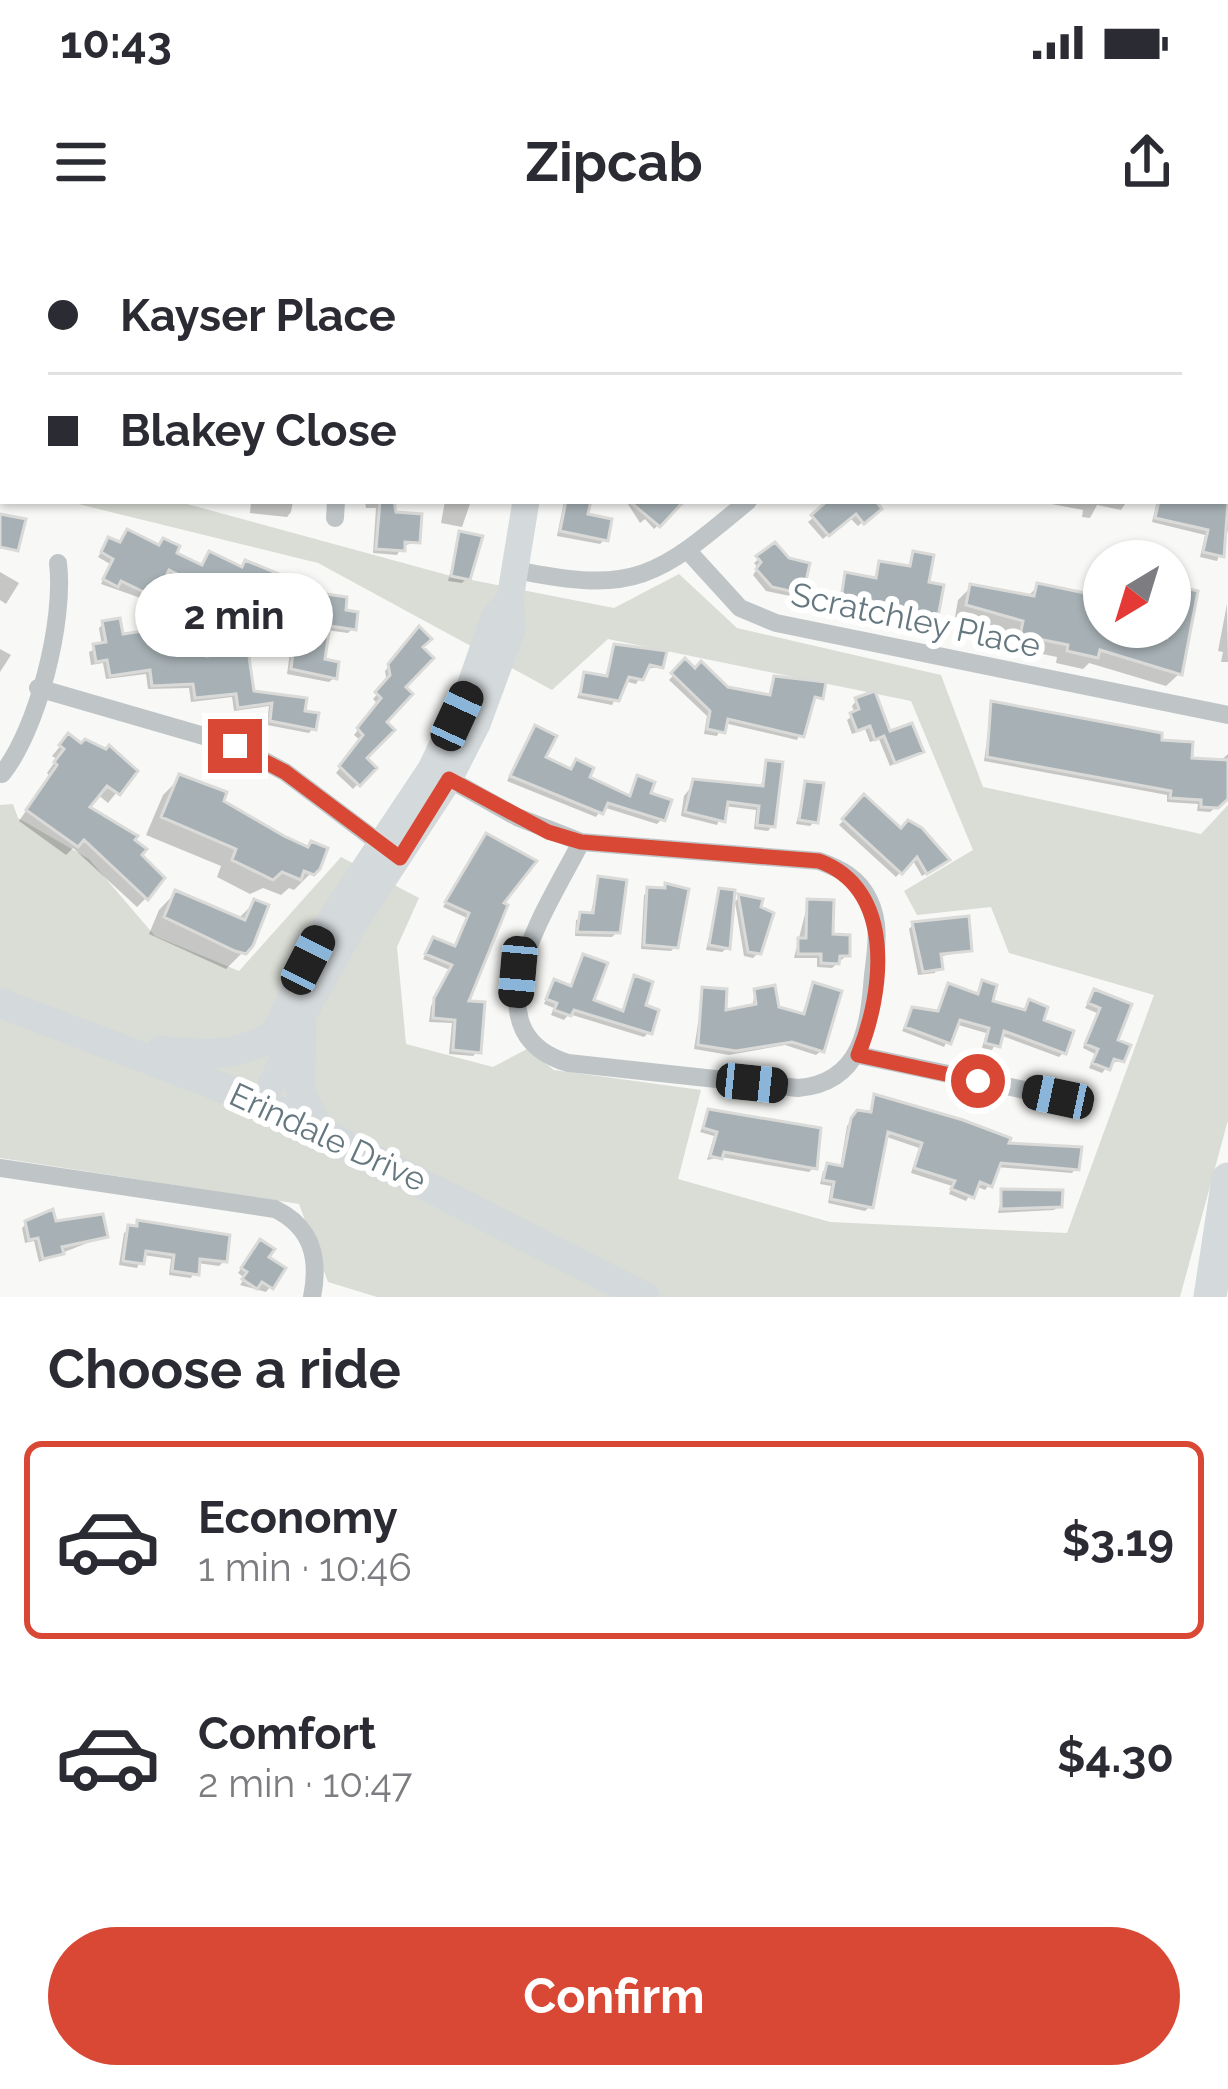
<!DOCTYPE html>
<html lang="en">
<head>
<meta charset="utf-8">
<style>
	:root { --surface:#fff; --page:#f2f2f3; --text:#2b2b33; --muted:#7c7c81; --line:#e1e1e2; --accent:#d94835 }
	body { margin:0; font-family:Raleway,sans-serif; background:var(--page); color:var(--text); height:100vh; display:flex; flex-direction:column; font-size:45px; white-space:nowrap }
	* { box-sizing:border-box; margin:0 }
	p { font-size:39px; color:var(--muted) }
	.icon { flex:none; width:66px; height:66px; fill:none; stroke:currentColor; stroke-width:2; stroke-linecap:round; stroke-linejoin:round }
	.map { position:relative; height:1057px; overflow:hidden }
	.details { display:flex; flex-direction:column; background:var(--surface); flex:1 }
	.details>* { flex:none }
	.guide { position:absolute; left:0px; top:0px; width:1230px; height:264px; box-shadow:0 3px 9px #0004; display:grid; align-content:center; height:264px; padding:0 48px; background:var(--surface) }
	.needle { width:78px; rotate:218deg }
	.fabs { position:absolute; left:1083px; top:300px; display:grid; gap:24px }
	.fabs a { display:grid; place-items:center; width:108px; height:108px; border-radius:50%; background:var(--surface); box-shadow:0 3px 9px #0004; font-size:60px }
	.end { position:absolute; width:54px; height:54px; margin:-27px; border:15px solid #d94835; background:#fff; box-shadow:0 0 0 6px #fff }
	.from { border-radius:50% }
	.bubble { position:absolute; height:84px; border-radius:42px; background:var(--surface); box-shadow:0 3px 9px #0004; font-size:39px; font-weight:700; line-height:84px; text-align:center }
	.car { position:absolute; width:36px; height:72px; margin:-36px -18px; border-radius:15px; box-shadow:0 0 9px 3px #0007; background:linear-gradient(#222 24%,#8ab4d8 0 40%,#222 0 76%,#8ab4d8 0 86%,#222 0) }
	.guide b { display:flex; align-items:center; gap:42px; height:114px; font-size:45px }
	.guide b+b { border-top:3px solid var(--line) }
	.guide i { width:30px; height:30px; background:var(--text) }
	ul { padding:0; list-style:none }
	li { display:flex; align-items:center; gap:36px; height:198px; margin:0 24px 18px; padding:0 24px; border:6px solid transparent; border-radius:18px }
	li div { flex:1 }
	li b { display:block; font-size:45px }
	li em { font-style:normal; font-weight:700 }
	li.on { border-color:var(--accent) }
	li>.icon { width:108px; height:108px; stroke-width:1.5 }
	h2 { padding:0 48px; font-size:54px; line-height:144px }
	.primary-button { display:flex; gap:24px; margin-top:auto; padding:24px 48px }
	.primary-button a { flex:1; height:138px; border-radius:72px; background:var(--accent); color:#fff; font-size:48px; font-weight:700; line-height:138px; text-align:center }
	.status { display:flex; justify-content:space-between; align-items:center; height:84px; padding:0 60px; background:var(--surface); direction:ltr }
	.status svg { height:33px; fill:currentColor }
	header { display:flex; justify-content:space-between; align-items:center; height:156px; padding:0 48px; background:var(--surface); font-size:54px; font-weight:700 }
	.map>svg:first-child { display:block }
</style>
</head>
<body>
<div class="status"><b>10:43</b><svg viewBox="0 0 49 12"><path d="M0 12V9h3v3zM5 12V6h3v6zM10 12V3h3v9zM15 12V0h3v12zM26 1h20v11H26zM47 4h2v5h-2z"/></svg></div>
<header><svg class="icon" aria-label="menu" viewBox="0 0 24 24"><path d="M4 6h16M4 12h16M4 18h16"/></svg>Zipcab<svg class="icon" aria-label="share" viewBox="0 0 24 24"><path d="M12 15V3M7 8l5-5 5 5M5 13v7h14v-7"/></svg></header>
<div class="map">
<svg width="1228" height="1057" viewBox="0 0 1228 1057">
	<rect width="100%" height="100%" fill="#f8f8f6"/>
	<path fill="#d9ddd5" d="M66,261h110l275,75 163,32 65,-34 58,54 204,47 42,112 218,47 27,-29v315l-48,177h-803l-49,-15 -29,-78 -299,-46v-353l13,-1 5,14 71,41 66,77 84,35 102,-114 78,41 -22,49 9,97 87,23 34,-18 27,21 147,20 -23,89 152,43 237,11 87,-238 -145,-42 -18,-46 -74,8 -13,-24 69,-41 -62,-149 -303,-62 -56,51 -234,-127z"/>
	<path fill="#0003" d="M0,0l17,3h-14l-3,45z
		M50,0h83l-8,3z
		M338,0h41l1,3h-41z
		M440,0h30v3h-29z
		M644,0h37l1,3h-37z
		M931,0h67l-4,3z
		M1144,0h24l2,3h-29z
		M1228,257v33l-11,31 -17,-4 5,-22 -53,-13 5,-21z
		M251,261h42l-2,11 -4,5 -37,-4z
		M365,261h26v10l28,5 -2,26 -15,4 -5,9 -24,-2 3,-45h-10z
		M445,261h26l-9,26 -21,-4z
		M564,261h24l-4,16 21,22 -5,5 -43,-8z
		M626,261h61l-33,28 -9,-10 -5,4z
		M834,261h38l6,7 -20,18 -9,-9 -26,22 -15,-17z
		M1036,261h91l-6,9 -24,-5 -7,13 -8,-1 1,-7z
		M460,295l7,43 -5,5 -14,-2z
		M109,301l64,13 28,13 8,-13 31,15 52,13 -101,12 -2,5 76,34 -66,-27 -6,6 -12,-6 10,-19 -27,-13 -15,27 -48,-17 9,-20 -12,-7z
		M774,306l26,46 -5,5 -29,-6 -13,-16 5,-7 -4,-5z
		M914,314l21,61 -5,5 -93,-11 9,-34 27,6 7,-17 27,5z
		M0,332l19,11 -13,21 -6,-4z
		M1038,346l66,12v29h35l-2,8 22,4 2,-12h9v-40l24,6 -15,81 -13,12 -77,-23 -6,6 -27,-6 1,-6 -34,-7 -15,3 4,-19 -57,-17 3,-17 13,-13 56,10z
		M314,355l28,18 11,15 -5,5 -22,-3 -4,32 12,16 -5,4 -42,-8 3,-22 12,-5z
		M1227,364l1,58h-7l2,-10 -5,-1z
		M104,383l16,14 85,22 46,35 51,20 11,14 -4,5 -42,-8 2,-19 -35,5 -2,-14 -41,5 -2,-14 -41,1 -2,-15 -40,5 -3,-16 -12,2 -2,-13 13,-6 -3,-18z
		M419,391l-17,57 -40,71 11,9 -20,21 -17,-16 25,-32 -7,-6 24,-31 -5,-5 14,-16 -2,-12z
		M615,407l45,20 -15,2 -9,15 -12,-3 -12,24 -35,-7 8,-22 19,3z
		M0,409l11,6 -11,17z
		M685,423l42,27 40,8 8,-19 47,5 -25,56 -73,-17 -7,13 -13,-2 3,-18 -38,-36z
		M856,461l33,34 31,16 -30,15 -11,-27 -9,3 -5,-13 -13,5 -5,-14 8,-6 -3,-8z
		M992,464l167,39 30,18 30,1 9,-8v42l-18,16 -13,-1 1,-7 -31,-2v-7l-183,-34z
		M531,493l11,25 28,14 6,-9 10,15 42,20 10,-19 24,40 -5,5 -54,-17 -7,10 -89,-36z
		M68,497l66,34 -26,32 -11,-9 -11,14 52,47 8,43 -9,9 -64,-59 -7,7 -47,-34 31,-45 -3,-3 10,-14 -5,-3z
		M767,523l5,63 -4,5 -14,-2 2,-19 -32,-4 -7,19 -36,-9 3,-20 11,-14 65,7z
		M180,538l126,71 11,18 -23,23 -5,-2 -8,7 -18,-7 -13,6 -33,-17 4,-11 -75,-31 17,-40z
		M806,544l9,37 -5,5 -14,-2z
		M865,558l77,66 -20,12 -10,-17 -16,18 -57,-52z
		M482,602l17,62 -35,99 14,48 -5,5 -24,-2 3,-31 -23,-1 2,-16 19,-36 -27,-11 10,-19 20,8 14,-30 -24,-11z
		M599,639l18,53 -5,5 -37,-1 1,-16 14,-4z
		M666,646l10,60 -5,5 -30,-2 3,-54z
		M720,651l7,57 -5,4 -16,-2z
		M175,653l62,27 17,-17 -11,49 -17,17 -77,-35 10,-24z
		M739,657l19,12v44l-5,5 -9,-2 -9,-54z
		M808,662l39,53 -15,13 -15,-1v-9h-23z
		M914,684l55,26 -31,7 -3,16 -17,2 -9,-46z
		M584,717l6,44 31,12 14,-34 14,53 -5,5 -75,-23 -5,6 -13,-5 3,-7 -10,-4 6,-16 5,-5 14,5z
		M982,744l7,19 34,10 7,-10 34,49 -5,5 -59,-22 -8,15 -10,-2 4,-15 -31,-9 -11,23 -42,-16 11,-21 23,3 13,-27 26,11z
		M814,745l7,66 -5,4 -31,-10 -56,10 -35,-6 9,-58 19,22 30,-5 3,-16 21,18 25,6z
		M1094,752l27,69 -11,2 -8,10 -13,-5 6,-14 -12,-6 14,-35 -12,-5z
		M875,857l130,49 71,22 -4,5 -76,-6 -7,18 -4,5 -10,-4 -9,15 -17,-7 3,-8 -41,-13 8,-25 -35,-12 -14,70 -5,5 -37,-8 3,-17 -11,-2 3,-13 17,-3 7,-42 11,-13 10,2z
		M709,873l105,54 -5,5 -88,-15 -14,3 7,-24 -14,-4z
		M1003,952l56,14 -5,4 -56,3z
		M27,983l26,1 52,12 -66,26 -5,-21 -9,2 -3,-15z
		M138,983l86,38 -5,5 -22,-3 -6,15 -22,-3 2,-16 -28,-4 -6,13 -18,-3 5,-32z
		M255,1008l10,10 5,29 -4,5 -26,-7 5,-7 -7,-5z"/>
	<path fill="#a7b1b5" stroke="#dadad8" stroke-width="3" d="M380,261h14l2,11 26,2 -2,29 -15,-1v9l-29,-2z
		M566,261h25l-3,13 24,5 -4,22 -48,-10z
		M629,261h55l-24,26z
		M827,261h49l6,8 -18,15 -8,-10 -27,22 -18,-21z
		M1159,261h69l-4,56 -21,-5 5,-22 -53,-12z
		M0,274l26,5 -8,32 -18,-4z
		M127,289l32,16 4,-7 17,8 -3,7 25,12 7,-14 33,16 3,-7 51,21 -24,49 -68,-28 -3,7 -17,-8 9,-19 -24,-12 -13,28 -35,-17 -3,6 -15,-8 10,-20 -12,-7 7,-15 12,5z
		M459,291l24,5 -13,44 -19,-4z
		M775,302l14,16 21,5 -7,31 -31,-7 -16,-18 5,-7 -5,-6z
		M913,311l21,4 -5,27 15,3 -6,32 -98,-12 5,-33 31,6 3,-17 31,5z
		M1037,343l67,14v30h38l-2,5 27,6 7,-35 -4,-19 28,7 -16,84 -82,-25 -2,8 -31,-7 1,-6 -34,-7 -1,6 -14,-3 4,-20 -57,-16 4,-21 64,12z
		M312,352l35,5 -1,13 12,2 -2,18 -26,-4 -5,33 14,3 -2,17 -46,-10 3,-25h11z
		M120,378l3,16 40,-6 2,18 40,-5 2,15 41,-6 6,41 53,7 -2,13 14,2 -3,17 -46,-9 2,-18 -34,5 -2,-14 -41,4 -2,-14 -41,2 -2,-16 -40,6 -3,-16 -11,2 -3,-18 13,-2 -4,-21z
		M419,386l13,13 -9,8 11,11 -28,29 7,7 -26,28 8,8 -28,28 10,10 -17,18 -21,-20 24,-31 -6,-7 24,-30 -6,-6 15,-17 -2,-11z
		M614,404l53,7 -4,17 -13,-3 -7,15 -14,-3 -10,24 -39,-7 4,-22 23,4z
		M685,418l10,10 6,-7 27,26 42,8 4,-19 52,6 -3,17 -8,-2 -11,40 -76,-18 -3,14 -18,-4 3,-18 -39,-38z
		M875,451l15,40 22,-8 12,29 -29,11 -11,-27 -9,4 -5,-14 -13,5 -7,-18 9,-4 -4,-11z
		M991,461l171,32v7l31,2 -1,16 36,2v39l-10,9 -17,-1v-7l-31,-2 1,-7 -184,-34z
		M535,485l22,11 -11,21 25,12 5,-10 18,9 -4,9 40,19 7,-21 18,7 -4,11 21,7 -7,21 -57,-18 -5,11 -93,-38z
		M68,493l13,10 4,-4 21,10 3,-4 29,26 -18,24 -13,-9 -17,21 48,29 -3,4 12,9 -5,6 23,23 -17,22 -64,-60 -6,7 -52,-37 31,-45 -3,-3 10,-13 -5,-4z
		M766,520l17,2 -8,65 -18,-2 2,-19 -31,-4 -3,20 -40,-10 8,-33 70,7z
		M179,534l48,18 -3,9 60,35 24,11 3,-6 17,7 -8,21 -6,6 -10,-4 -3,9 -19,-8 -9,8 -41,-20 4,-11 -75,-32z
		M805,541l19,2 -6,40 -19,-3z
		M864,554l37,34 7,-8 14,8 28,32 -23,14 -10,-17 -15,17 -60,-55z
		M486,593l51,28 -33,42 4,2 -39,96 16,1 -4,51 -28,-3 2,-30 -22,-2 1,-20 18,-33 -27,-11 8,-17 22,9 14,-33 -24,-11z
		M598,636l29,4 -7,53 -43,-1 3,-20 13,1z
		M665,643l24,6 -11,59 -34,-3 3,-58 18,1z
		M719,648l16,2 -5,59 -21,-4z
		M175,650l70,30 9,-21 15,6 -16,41 -7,8 -11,-3 -71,-34z
		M738,654l25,5 -2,8 13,6 -13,41 -13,-2z
		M807,659l27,1 -1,34 17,1v21h-10l-1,8 -18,-1v-9h-23v-16h8z
		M969,676l3,35 -31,3 2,15 -20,3 -11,-50z
		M583,714l25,9 -14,37 29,11 11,-36 19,7 -7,23 13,5 -7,24 -78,-24 -3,6 -17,-6 3,-7 -11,-4 8,-20 17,7z
		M982,740l15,5 -4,16 32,9 4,-11 19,8 -4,13 30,11 -8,23 -62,-23 -4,16 -15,-4 4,-15 -29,-8 -9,24 -46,-17 7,-20 26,4 10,-28 30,11z
		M813,742l29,9 -18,61 -32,-10 -56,9 -38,-6 4,-58 25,2 -1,21 30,-6 -2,-15 21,-4 4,22 25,7z
		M1094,749l38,15 -14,36 13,5 -7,17 -10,-3 -4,11 -18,-7 6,-14 -13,-5 15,-36 -12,-5z
		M874,854l89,26 48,18 -2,5 73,4 -3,23 -78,-7 -9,24 -12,-5 -6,16 -23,-9 4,-8 -41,-13 8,-25 -34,-11 -15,76 -42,-9 3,-17 -11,-2 4,-17 15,3 9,-48 6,-8 14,2z
		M708,869l113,19 -4,41 -93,-17 -2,7 -12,-3 7,-24 -14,-4z
		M1001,949l62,1 -1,17 -61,2z
		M53,969l3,12 47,-7 5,23 -46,10 2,7 -21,5 -5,-21 -9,2 -4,-19z
		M137,980l93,15 -3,27 -27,-3 -1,16 -27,-4 2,-16 -28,-4 -2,13 -21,-3 5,-36 9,1z
		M260,999l15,10 -6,8 17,11 -13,21 -11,-7 -5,7 -15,-10 5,-7 -6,-4z"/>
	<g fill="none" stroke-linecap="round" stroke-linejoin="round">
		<path stroke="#bfc5c7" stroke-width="18" d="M314,0l1,3
			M199,3l8,-3
			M730,3v-3
			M1055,3l3,-3
			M0,76l3,-1
			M1227,219l1,1
			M335,278l1,-17
			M688,311l52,57 36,15 452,92
			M516,330c120,25 141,7 232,-69
			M38,448l197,57 50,27 101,76
			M2,534c36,-45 63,-154 56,-211
			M440,534l77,43 64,25 238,19c22,8 40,17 50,39 12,24 7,50 4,75 -4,52 -11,108 -75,113l-230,-25c-107,-33 -16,-162 13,-221
			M858,815l200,42
			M0,928l275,41c37,18 45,49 37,88"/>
		<path stroke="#d4d9db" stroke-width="27" d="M510,0l1,3
			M270,802l51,-108 110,-165 38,-80 25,-71 16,-19
			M263,863l38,-84 51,-92 97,-148 28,-55 35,-95 -2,-30 16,-98"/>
		<path stroke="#d4d9db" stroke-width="30" d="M0,763l263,100 382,194
			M301,779l-1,72 19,40
			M161,811c44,4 73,7 112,-15"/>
		<path stroke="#d4d9db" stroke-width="33" d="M1210,1057l18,-118"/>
	</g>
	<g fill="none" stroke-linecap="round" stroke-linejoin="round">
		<path stroke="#d94835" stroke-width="15" d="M235,506l50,26 115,86 49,-79 99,53 33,10 238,19c77,28 65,131 39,194l120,26"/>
	</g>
	<g text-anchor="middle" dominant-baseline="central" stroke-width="12" stroke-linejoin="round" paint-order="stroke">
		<g font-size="33" fill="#65777f" stroke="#fff">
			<text transform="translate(916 380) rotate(12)">Scratchley Place</text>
			<text transform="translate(328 897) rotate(25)">Erindale Drive</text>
		</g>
	</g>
</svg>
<div class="fabs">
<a><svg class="needle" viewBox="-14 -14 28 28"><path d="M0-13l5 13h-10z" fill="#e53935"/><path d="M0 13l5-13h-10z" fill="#7c7c81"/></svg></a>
</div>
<i class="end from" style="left:978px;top:841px"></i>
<i class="end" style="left:235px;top:506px"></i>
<div class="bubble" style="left:135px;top:333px;width:198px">2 min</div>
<i class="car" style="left:457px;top:476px;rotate:25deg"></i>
<i class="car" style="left:308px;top:720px;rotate:27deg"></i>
<i class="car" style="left:518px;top:732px;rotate:185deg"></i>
<i class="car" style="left:752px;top:843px;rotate:96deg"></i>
<i class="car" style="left:1058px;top:857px;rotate:282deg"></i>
<div class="guide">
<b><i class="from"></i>Kayser Place</b>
<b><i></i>Blakey Close</b>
</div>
</div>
<section class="details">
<h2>Choose a ride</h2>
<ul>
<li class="on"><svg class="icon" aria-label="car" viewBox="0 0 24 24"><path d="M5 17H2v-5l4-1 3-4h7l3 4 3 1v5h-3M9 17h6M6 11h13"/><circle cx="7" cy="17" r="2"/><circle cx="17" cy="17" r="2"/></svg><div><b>Economy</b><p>1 min · 10:46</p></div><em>$3.19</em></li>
<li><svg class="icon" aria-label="car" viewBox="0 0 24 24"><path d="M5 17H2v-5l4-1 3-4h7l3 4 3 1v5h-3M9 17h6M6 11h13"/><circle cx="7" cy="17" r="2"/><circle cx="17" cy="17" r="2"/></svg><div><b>Comfort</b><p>2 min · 10:47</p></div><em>$4.30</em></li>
</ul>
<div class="primary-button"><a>Confirm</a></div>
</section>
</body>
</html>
